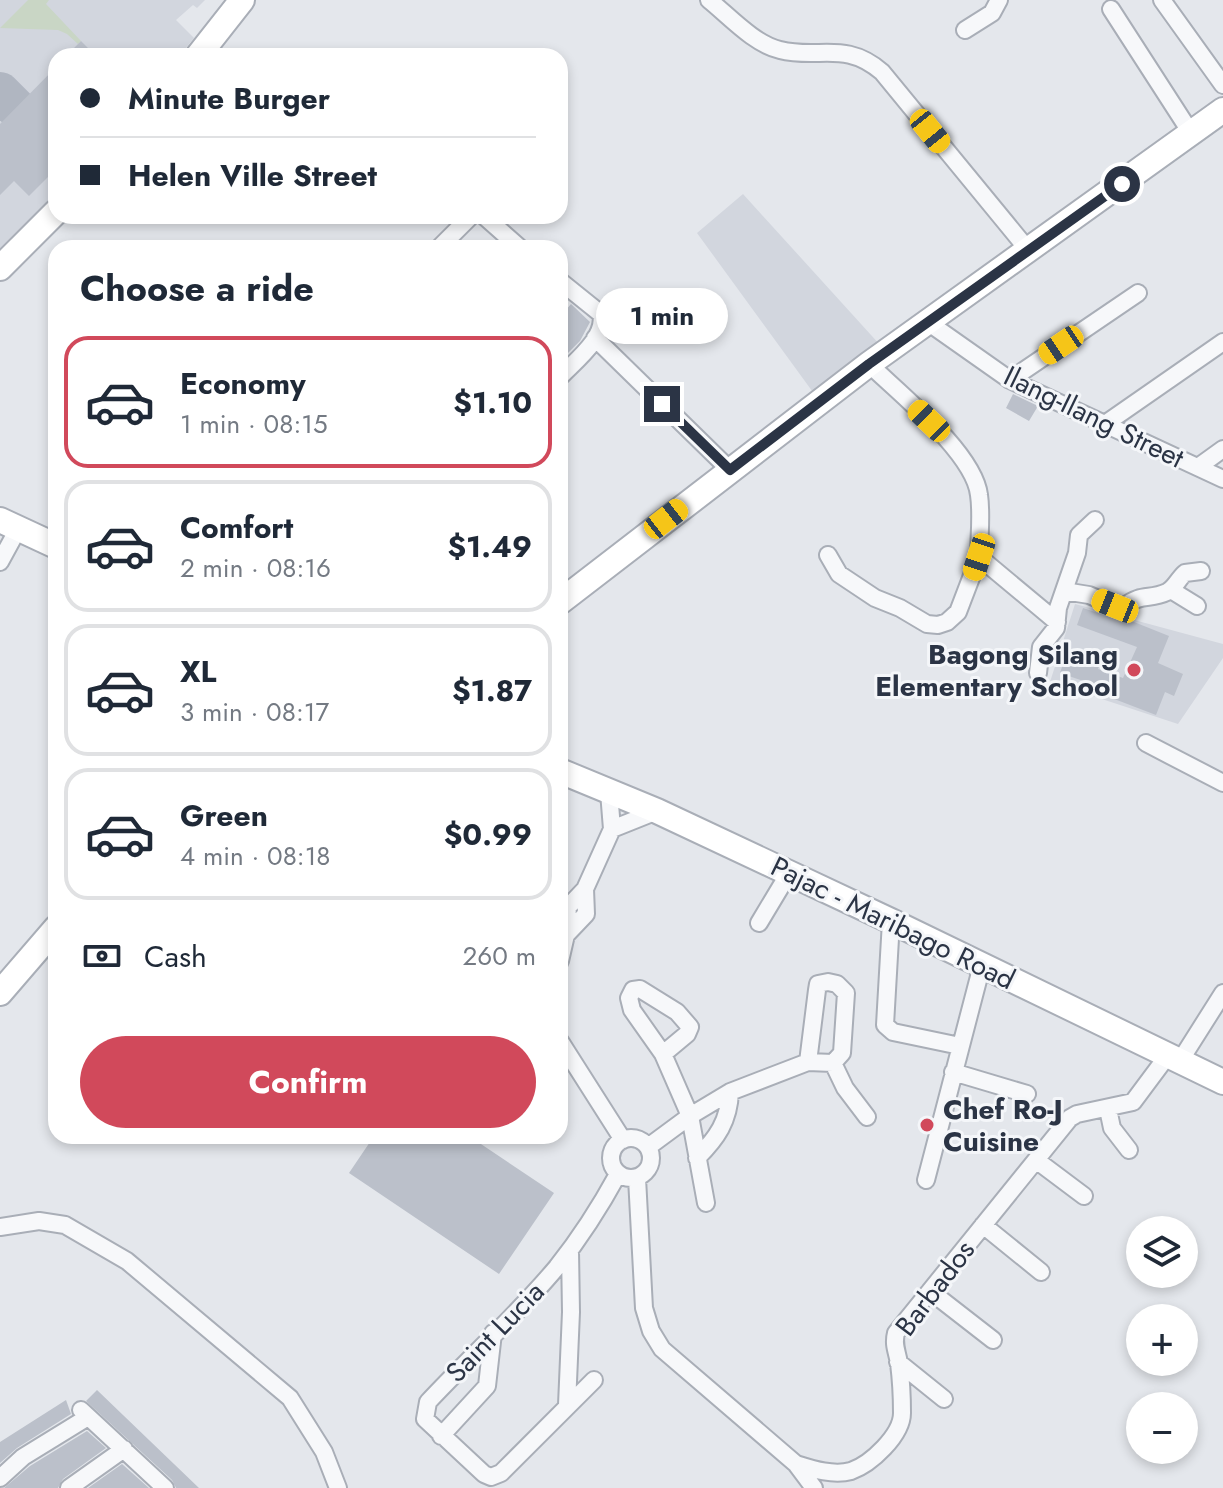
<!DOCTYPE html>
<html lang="en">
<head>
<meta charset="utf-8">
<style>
	:root { --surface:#fff; --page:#f6f6f7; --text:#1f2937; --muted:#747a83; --line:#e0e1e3; --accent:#d1495b }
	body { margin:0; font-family:Jost,sans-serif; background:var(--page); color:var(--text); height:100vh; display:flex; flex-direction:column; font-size:30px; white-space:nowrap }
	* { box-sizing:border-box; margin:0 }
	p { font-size:26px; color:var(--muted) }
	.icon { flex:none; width:44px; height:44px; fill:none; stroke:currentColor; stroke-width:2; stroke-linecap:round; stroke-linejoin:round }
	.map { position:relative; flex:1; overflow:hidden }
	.details { position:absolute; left:48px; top:240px; width:520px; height:904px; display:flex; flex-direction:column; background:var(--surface); border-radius:24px; box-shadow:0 4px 12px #0003 }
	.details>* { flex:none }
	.banner { position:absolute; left:48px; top:48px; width:520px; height:176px; border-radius:24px; box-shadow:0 4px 12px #0003; display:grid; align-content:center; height:176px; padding:0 32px; background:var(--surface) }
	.controls { position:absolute; left:1126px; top:1216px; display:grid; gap:16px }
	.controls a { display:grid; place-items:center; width:72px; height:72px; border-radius:50%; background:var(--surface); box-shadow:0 4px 12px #0003; font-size:40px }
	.end { position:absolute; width:36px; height:36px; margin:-18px; border:10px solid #2b3445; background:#fff; box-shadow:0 0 0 4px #fff }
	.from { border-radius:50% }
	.bubble { position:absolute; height:56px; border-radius:28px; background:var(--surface); box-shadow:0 4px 12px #0003; font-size:26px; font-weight:700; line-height:56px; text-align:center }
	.car { position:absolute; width:24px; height:48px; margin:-24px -12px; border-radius:10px; box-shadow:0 0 6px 2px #0007; background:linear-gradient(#f5c518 24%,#345 0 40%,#f5c518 0 76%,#345 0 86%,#f5c518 0) }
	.banner b { display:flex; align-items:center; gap:28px; height:76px; font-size:30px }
	.banner b+b { border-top:2px solid var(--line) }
	.banner i { width:20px; height:20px; background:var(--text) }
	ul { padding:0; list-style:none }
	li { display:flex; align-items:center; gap:24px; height:132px; margin:0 16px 12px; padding:0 16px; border:4px solid var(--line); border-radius:24px }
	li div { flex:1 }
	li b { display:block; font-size:30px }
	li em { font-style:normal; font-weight:700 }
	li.current { border-color:var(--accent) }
	li>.icon { width:72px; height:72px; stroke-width:1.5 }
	h2 { padding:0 32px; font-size:36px; line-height:96px }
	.pay { display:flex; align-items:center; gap:20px; height:88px; padding:0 32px; font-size:30px }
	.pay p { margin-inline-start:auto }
	.button { display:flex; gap:16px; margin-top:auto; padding:16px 32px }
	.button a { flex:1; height:92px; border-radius:48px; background:var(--accent); color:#fff; font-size:32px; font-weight:700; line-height:92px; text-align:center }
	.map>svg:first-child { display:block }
</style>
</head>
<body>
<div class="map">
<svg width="1223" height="1488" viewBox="0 0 1223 1488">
	<rect width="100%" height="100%" fill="#e4e7ec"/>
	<path fill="#d2d6de" d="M0,0h205l-8,8 -4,-3 -17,15 18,18 -15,18h-123v140l-56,56z
		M743,194l138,152 -66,49 -118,-162z
		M1075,604l148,40v14l-45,66 -128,-42z"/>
	<path fill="#c9d6c5" d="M28,0h21l-3,4 35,37 -3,3 -11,-10 -9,-4 -58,-2z"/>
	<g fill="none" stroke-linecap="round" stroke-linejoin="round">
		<path stroke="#b0b6c1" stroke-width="40" d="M0,92l16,16"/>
	</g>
	<path fill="#bbc0ca" d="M81,41l15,15h-30z
		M56,67v102l-27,27 -15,-15 -14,14v-71z
		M571,304l19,18 -10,19 -20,20v-44z
		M1013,394l25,12 -9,15 -23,-13z
		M1083,608l45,15 1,-3 40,16 -11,27 25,11 -9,22 -9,-4 -9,23 -60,-23 2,-6 -38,-13 7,-21 33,12 -2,5 25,9 14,-31 -60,-22z
		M374,1136h95l85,57 -55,81 -150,-101z
		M97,1390l52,50 50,48h-23l-4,-8 -86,-79z
		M66,1400l5,14 -54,34 -17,15v-21z
		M87,1431l19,17 -43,31 -5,9h-54l26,-22z
		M122,1464l27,24h-61z"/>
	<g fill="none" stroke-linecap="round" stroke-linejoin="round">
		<defs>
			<path id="street" d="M709,0c20,16 45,44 71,50 39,10 65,-10 102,22l147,179
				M1162,0l61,85
				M1111,9l80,124
				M965,30l27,-17 7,-13
				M484,216l36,32
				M439,248l32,-32
				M560,281l41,33c6,23 -27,48 -41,63
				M929,323l81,57 213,99
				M595,338l135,132
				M869,364c31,30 105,89 110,131 3,20 0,42 0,62l78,65
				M1010,380l128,-87
				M1105,424l118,-82
				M1198,467l25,-18
				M828,555l11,19 36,24 25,10 27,16 11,1 9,-3 11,-10 21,-55
				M0,562l18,-33
				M1171,590l26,16
				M1064,591l25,4 26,11h10c16,-13 25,-6 42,-14 8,-4 11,-13 18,-19l16,-2
				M1038,673l3,-26 15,-19 2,-20 19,-55 2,-18 16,-15
				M1146,743l77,40
				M612,829l45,-18
				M891,921l-6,104 8,7 67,14
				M759,923l30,-50
				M566,935l20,-21 -1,-25
				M560,961l6,-26 2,-28 17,-18 27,-60 -3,-37
				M828,982l9,2 9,9 -4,60 -9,10 -25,-1 9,-72 1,-6z
				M640,989l37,23 13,15 -3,7 -24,20 -31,-44 -3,-12 4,-8z
				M560,1041l63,99
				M663,1054l27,62 16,87
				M1180,1061l43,-68
				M833,1063l12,25 22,29
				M953,1072l74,22
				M1108,1109l4,19 17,22
				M611 1158a20 20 0 1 1 40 0a20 20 0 1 1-40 0Z
				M648,1147l42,-31 40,-24 78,-30
				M697,1158c20,-20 32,-37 33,-66
				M1036,1160l48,36
				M637,1178l7,130 7,23 11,18 134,115c16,5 37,12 55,7 20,-7 51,-36 51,-58 0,-16 -1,-34 -3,-50 -2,-12 -6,-18 -3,-30l174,-215 7,-4 56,-12 35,-47
				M926,1180l56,-215
				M983,1225l58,47
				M0,1227l39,-6 26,4 62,36 163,137 34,54 14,36
				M930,1291l63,49
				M898,1362l46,37
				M594,1380l-93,93 -10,4 -7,-3 -59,-55 3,-17c42,-45 89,-87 129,-135 23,-29 43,-60 61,-93
				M567,1405l4,-93 -1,-61
				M81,1410l84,78
				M441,1436l46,-50 6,-53
				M796,1464l18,24
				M0,1478l23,-21 65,-40
				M69,1488l55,-39"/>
			<path id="secondary" d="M198,56l44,-56
				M0,268l56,-56
				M0,520l56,26
				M560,602l309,-238 354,-254
				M560,771l97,40 234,110 332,161
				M0,993l56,-65"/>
		</defs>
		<use href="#street" stroke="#a9aeb7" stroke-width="20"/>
		<use href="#secondary" stroke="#a9aeb7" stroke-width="28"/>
		<use href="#street" stroke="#f7f8fa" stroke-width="16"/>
		<use href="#secondary" stroke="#fff" stroke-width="24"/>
	</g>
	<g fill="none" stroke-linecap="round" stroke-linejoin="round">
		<path stroke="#2b3445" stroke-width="10" d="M662,404l68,66 139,-106 253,-180"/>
	</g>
	<g fill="#d1495b" stroke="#f4f6f9" stroke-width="3">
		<circle cx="1134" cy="670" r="8"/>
		<circle cx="927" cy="1125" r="8"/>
	</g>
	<g text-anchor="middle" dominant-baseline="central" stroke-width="6" stroke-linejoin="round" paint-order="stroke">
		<g font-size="28" fill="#2b3445" stroke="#f4f6f9">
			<text transform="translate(1094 417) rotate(26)">Ilang-Ilang Street</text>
			<text transform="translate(893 923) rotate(26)">Pajac - Maribago Road</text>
			<text transform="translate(935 1288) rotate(-53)">Barbados</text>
			<text transform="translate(495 1332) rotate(-46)">Saint Lucia</text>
		</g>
		<g font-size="28" font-weight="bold" fill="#2b3445" stroke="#f4f6f9" text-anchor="end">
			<text x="1118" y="654">Bagong Silang<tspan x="1118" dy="32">Elementary School</tspan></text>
			<text x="943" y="1109" text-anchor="start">Chef Ro-J<tspan x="943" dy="32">Cuisine</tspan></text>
		</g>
	</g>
</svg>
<div class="controls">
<a><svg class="icon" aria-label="layers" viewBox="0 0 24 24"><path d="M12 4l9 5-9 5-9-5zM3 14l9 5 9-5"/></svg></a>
<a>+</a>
<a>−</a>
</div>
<i class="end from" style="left:1122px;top:184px"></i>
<i class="end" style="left:662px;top:404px"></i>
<div class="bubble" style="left:596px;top:288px;width:132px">1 min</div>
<i class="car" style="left:930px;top:131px;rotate:141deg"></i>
<i class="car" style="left:1061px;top:345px;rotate:236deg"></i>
<i class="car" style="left:929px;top:421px;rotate:314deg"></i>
<i class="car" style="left:666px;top:519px;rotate:52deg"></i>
<i class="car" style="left:979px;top:557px;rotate:198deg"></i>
<i class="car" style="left:1115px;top:606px;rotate:292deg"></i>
<div class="banner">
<b><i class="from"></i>Minute Burger</b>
<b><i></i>Helen Ville Street</b>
</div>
<section class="details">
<h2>Choose a ride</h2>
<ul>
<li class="current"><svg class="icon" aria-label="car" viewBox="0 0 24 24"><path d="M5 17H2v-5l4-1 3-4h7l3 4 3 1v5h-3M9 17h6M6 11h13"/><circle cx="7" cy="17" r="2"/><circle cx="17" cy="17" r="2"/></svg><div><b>Economy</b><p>1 min · 08:15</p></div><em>$1.10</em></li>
<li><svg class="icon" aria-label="car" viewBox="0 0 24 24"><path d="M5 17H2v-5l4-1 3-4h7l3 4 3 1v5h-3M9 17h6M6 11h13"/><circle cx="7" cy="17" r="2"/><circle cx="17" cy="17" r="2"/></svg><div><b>Comfort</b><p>2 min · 08:16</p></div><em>$1.49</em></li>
<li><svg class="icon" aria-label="car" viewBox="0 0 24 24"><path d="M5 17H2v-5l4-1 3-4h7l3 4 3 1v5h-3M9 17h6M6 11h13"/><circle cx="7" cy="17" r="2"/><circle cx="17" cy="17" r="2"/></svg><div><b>XL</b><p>3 min · 08:17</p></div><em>$1.87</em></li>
<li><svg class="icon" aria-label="car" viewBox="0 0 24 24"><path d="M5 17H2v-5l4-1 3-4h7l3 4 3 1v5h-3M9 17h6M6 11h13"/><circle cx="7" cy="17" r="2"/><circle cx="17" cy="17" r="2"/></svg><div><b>Green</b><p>4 min · 08:18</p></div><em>$0.99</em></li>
</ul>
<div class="pay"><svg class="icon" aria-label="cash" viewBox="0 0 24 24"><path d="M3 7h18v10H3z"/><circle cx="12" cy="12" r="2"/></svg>Cash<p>260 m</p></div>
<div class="button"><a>Confirm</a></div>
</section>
</div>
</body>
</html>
